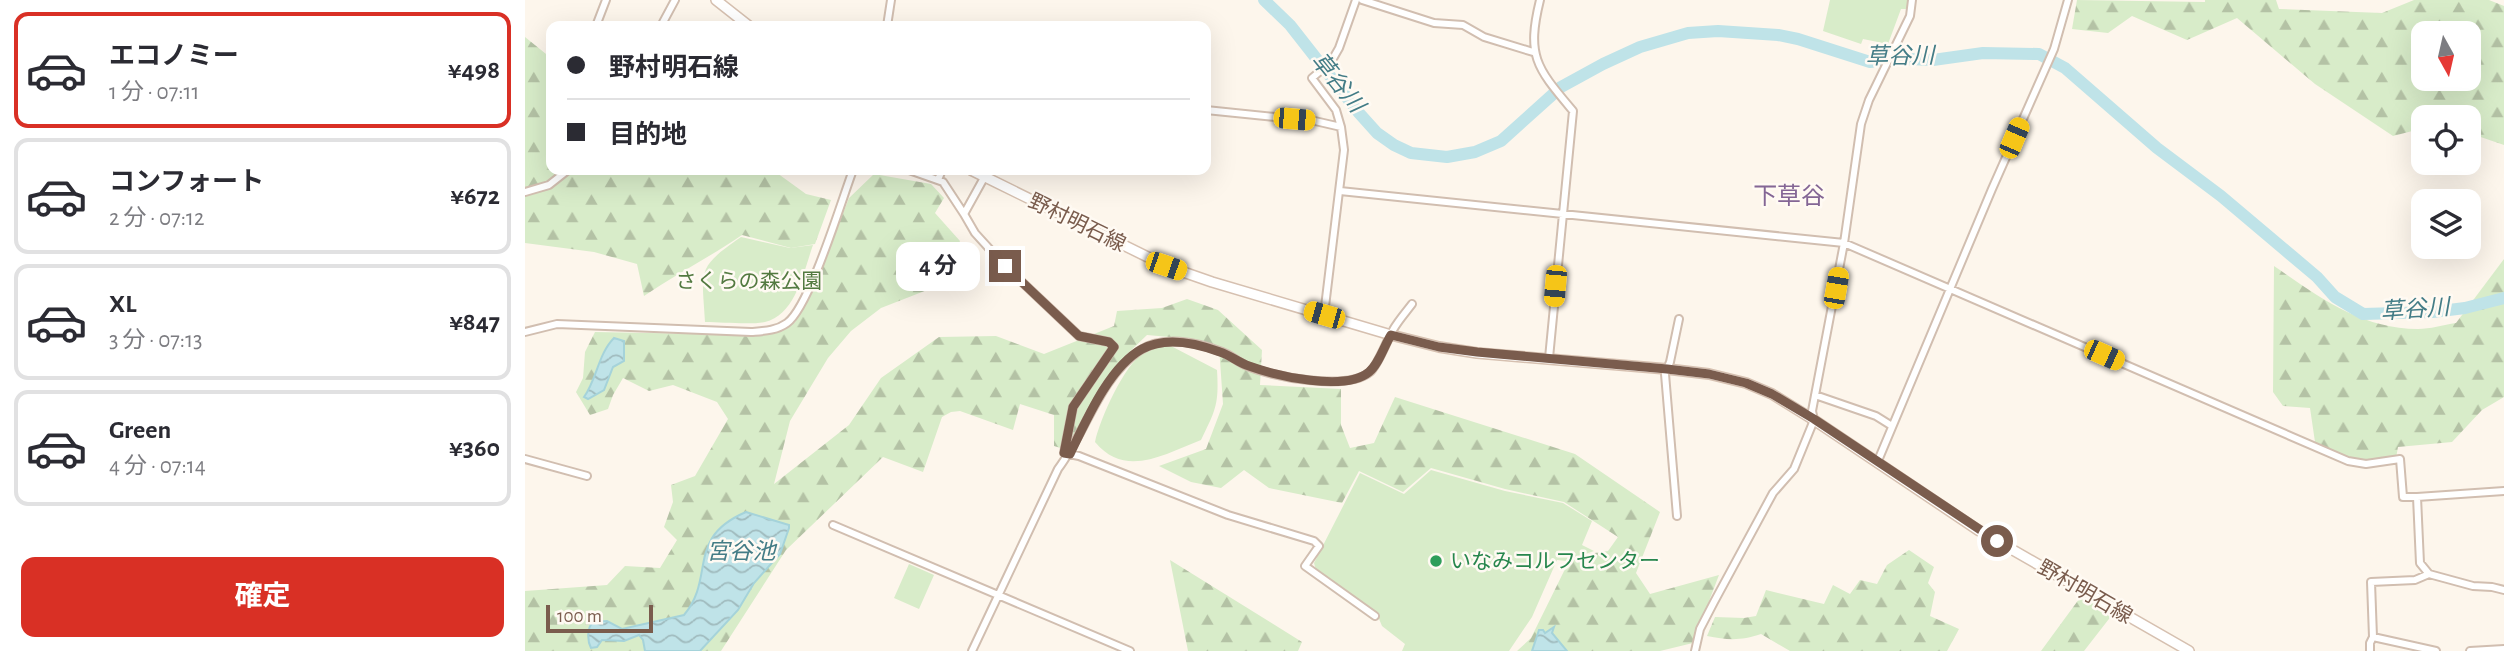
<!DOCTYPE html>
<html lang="ja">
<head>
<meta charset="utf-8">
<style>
	:root { --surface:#fff; --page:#f2f2f3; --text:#2b2b33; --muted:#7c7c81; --line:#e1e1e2; --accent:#d93025 }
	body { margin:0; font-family:"Alegreya Sans","Noto Sans JP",sans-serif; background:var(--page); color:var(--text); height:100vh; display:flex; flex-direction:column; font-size:26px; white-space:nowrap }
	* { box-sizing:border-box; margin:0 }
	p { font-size:23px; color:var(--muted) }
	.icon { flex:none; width:38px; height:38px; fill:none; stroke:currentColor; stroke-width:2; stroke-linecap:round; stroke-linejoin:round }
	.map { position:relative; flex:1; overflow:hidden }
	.panel { display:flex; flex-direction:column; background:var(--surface); width:525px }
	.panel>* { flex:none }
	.top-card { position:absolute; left:21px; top:21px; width:665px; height:154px; border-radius:14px; box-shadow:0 7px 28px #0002; display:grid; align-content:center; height:154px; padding:0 21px; background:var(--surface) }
	.needle { width:46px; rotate:172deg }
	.fabs { position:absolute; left:1886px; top:21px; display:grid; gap:14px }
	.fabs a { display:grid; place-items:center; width:70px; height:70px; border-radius:14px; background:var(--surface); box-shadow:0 7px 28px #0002; font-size:35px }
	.scale { position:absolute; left:21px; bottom:18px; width:107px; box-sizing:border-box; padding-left:7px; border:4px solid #7a5c4d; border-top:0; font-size:19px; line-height:24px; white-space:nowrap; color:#7a5c4d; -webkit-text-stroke:5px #fffaf3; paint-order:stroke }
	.end { position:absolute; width:32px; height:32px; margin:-16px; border:9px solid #7a5c4d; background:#fff; box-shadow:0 0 0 4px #fff }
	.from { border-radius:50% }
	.bubble { position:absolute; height:49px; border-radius:14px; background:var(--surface); box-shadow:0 7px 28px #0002; font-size:23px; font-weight:700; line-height:49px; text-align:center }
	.car { position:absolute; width:21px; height:42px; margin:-21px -10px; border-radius:9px; box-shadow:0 0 5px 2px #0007; background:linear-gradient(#f5c518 24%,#345 0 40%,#f5c518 0 76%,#345 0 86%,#f5c518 0) }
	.top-card b { display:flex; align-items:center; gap:24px; height:66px; font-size:26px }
	.top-card b+b { border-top:2px solid var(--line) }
	.top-card i { width:18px; height:18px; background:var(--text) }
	ul { padding:12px 0 0; list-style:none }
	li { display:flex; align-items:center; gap:21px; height:116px; margin:0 14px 10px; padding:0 7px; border:4px solid var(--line); border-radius:14px }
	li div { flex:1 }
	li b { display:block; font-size:26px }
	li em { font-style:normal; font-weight:700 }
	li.selected { border-color:var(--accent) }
	li>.icon { width:63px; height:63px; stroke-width:1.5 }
	.cta { display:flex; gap:14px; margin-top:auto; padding:14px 21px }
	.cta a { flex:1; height:80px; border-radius:14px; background:var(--accent); color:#fff; font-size:28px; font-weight:700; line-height:80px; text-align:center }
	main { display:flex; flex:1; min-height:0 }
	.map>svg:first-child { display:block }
</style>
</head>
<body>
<main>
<section class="panel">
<ul>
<li class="selected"><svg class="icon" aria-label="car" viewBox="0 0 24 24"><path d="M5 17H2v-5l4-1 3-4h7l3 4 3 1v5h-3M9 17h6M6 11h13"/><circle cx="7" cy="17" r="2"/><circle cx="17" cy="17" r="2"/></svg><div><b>エコノミー</b><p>1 分 · 07:11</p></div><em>¥498</em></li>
<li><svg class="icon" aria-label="car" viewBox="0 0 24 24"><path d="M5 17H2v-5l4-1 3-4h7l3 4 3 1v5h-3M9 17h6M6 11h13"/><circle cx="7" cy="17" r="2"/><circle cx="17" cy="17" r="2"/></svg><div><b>コンフォート</b><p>2 分 · 07:12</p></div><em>¥672</em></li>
<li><svg class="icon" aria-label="car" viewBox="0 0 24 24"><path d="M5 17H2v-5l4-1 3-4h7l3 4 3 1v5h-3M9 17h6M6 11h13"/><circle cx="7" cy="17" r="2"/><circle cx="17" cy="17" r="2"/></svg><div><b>XL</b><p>3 分 · 07:13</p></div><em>¥847</em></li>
<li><svg class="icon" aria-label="car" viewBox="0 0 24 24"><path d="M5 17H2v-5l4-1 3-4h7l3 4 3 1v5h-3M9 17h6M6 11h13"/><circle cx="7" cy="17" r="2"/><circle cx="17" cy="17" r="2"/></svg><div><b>Green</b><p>4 分 · 07:14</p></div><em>¥360</em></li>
</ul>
<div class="cta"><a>確定</a></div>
</section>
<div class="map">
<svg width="1979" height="651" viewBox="0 0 1979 651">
	<defs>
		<pattern id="forest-firs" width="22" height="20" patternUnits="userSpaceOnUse" patternTransform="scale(1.75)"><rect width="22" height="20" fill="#d8ecc9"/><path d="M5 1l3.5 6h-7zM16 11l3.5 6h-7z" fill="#b4c2a5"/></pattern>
		<pattern id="water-waves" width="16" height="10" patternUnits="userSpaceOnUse" patternTransform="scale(1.75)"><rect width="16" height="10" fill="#bfe3e8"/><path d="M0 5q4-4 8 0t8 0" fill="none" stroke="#a0bbbe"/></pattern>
	</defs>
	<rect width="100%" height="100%" fill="#fdf6ec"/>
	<path fill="#d8ecc9" d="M1305,0h78v9h-7l-13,35 -25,-5 -2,5 -38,-13z
		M216,237l49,11 23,-3c-9,25 -17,70 -48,77 -16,3 -43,0 -60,0 -3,-52 -9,-54 36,-85z
		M646,346l46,24c2,34 -1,39 -16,70 -37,14 -75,39 -106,2 5,-23 29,-77 49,-90 8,-5 18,-5 27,-6z
		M906,470l74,21 58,12 29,18 -10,24 12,6 -28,10 -9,-1 -25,57 -23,34h-107l3,-7 -23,-18 -5,-12 -61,-44 -2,-7 46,-90 44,21z
		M384,564l25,11 -15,34 -25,-11z"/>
	<path fill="url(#forest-firs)" fill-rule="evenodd" d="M1552,0l128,2v-2h71l3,9 103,4 32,-13h75l15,6v139l-35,-12v-16h-45v11l-31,8 -78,-52 -78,-66 -50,22 -55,-24 -24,17 -36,-4zM1899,33h45v46h-45z
		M0,37l26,21v112h213l13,3 29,21 25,6 -16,44 -24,4 -49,-13c-32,22 -66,39 -98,61l-7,-32 -43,-12 -69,-9z
		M349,174l57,10 13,14 -9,15 25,28 -20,44 -59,23 -30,23 -23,27 -38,63 -16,63 75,-59 32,-47 58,-41 57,-1 48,18 70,-28 3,-15 45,-3 25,-9 31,11 44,40 -2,35 81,4v36l9,23 24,-5 21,-46 180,57 85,58 -24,61 14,21 69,-19 -26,68 -33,8h-143l14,-13 37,-75 20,-9 20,-3 10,-14 -54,-35 -59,-13 -74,-21 -28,24 -44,-21 -17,32 -73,-15 -25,-18 -23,18 -30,-6 -32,-16 47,-17 17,-45 -4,-58 -38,-8 -34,-3 -25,24 -38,59 -17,32 -13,-4v-31l-34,-11 -7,26 -53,-19 -9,1 -9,5 -19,55 -40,-15 -97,93 -65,101h-196v-60l82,-6 18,-19 35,2 17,-28 -13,-13 9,-25 -2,-17 24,-9 33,-57 -11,-17 -44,-17 -24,6 -26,-13 -10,17 -5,14 -18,6 -14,-23 7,-14 2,-26 10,-20 166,3 25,-7 9,-6 23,-45 31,-79z
		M1979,259v138l-22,13 -30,32 -54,5 -2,11 -37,4 -44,-20 -5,-34 -27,-2 -10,-14 1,-126c45,31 87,63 144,63 12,0 25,-4 38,-6z
		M1384,550l25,17 -6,16 7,9 -5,24 29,13 -12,22h-157l-29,-17c-20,7 -34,6 -54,2l8,-19 29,1 12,-2 10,-26 58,14 9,-19 17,9 10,-14 17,4 10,-19z
		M645,560l132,82 -4,9h-110z
		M1557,595l30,20 -28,36h-43z"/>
	<path fill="url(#water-waves)" stroke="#a5d3da" stroke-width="2" d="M89,338l10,3v20l-11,6 -9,23 -16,9 -4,-2c13,-18 14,-43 30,-59z
		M221,512l43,13v3l-9,26 -26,29 -16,27 -38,41h-55l-2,-11 -4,-5 -15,6 -22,-1 -5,7 -6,1c-4,-8 -4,-20 2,-26l14,-1 15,8 62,-14c32,-38 1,-77 62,-103z
		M1029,627l-2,6 15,18h-35l7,-21h4l2,3z"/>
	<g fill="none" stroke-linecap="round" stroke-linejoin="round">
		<path stroke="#bfe3e8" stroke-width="12" d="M739,0l26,25 69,88 18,20 17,12 17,8 36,4 28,-5 26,-11 60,-54 42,-23 37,-17 48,-14 30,-2 60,4 20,4 72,23 38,-3 25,1 50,-7 56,1 26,14 92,80 64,48 96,81 18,20 28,17 70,-2 32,-4 39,-10"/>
		<defs>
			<path id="minor" d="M837,0l72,23 29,2 21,12 49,15
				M1015,0c-14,57 -3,68 33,111l-24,247
				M71,26l10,-26
				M136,26l14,-26
				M362,26l4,-26
				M681,110l109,11 26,6 3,23 -20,165
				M816,127l-5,-17 -24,-32 19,-16 8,-14 17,-48
				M384,170l34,12 21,32
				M460,176l-21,38 11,19 30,33 74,70 30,6 5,5 -41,60 -9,46 15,3 149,59 86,26 5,5 -14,20 70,50
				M413,180l4,-10
				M815,191l504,52 504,218 18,3 34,-5 3,38h14l3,66 9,11 44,12 19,1 12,3
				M0,192l24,-7 19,-15
				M0,332l32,-8 194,8c12,-1 25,-1 36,-9 23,-17 54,-121 66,-153
				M1290,395l61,21 16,10
				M0,459l62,17
				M1352,463l115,-274 62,-140 14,-49
				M1892,497l87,-6
				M1152,516l-12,-142 5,-12 9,-43
				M308,525l297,126
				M1848,637l63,14
				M447,651l86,-182c28,-37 41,-90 81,-118 23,-16 58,-9 83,1 8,3 15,9 23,13 26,12 102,26 125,7 8,-7 17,-32 23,-42 5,-9 13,-18 19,-26
				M1170,651l5,-22 14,-27 59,-109 21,-24 20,-49 -2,-9 32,-168 17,-119 8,-24 41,-84 2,-16
				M1845,651v-8l3,-6 -2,-55 44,-2 14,-6
				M1945,651l34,-2"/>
			<path id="secondary" d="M191,0l33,26
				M446,170l195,96 46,16 179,53 48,12 38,6 190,16 42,5 37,9 26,11 42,26 164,110 211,121"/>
		</defs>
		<use href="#minor" stroke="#d1beb0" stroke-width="10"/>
		<use href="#secondary" stroke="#d6c0b0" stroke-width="12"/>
		<use href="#minor" stroke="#fff" stroke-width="6"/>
		<use href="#secondary" stroke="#fff" stroke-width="9"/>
	</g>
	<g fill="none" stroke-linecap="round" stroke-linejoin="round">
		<path stroke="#7a5c4d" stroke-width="9" d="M480,266l74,70 30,6 5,5 -41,60 -9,46 6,1c16,-33 39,-87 72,-105 24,-13 54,-6 78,3 10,3 19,11 29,14 28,10 96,26 120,6 10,-8 15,-26 22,-37l48,12 38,5 190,17 42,5 37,9 26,11 42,25 183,122"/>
	</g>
	<circle fill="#2e9e5b" stroke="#fffaf3" stroke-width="2.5" cx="911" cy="561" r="7"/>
	<g text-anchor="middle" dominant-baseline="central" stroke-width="5" stroke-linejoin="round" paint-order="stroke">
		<g font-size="21" fill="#7a5c4d" stroke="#fffaf3">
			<text transform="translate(552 223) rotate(26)">野村明石線</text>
			<text transform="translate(1560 592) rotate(30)">野村明石線</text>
		</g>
		<g font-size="21" fill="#537a41" stroke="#fffaf3">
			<text x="224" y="281">さくらの森公園</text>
		</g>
		<g font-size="21" fill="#27864d" stroke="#fffaf3" text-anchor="start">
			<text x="925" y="561">いなみコルフセンター</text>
		</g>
		<g font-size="23" font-style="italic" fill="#437c86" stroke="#fffaf3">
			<text transform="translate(1375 57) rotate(-1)">草谷川</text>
			<text transform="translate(812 83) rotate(51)">草谷川</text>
			<text transform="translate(1890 310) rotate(-4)">草谷川</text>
			<text x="216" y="552">宮谷池</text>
		</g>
		<g font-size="24" fill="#846695" stroke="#fffaf3">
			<text x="1264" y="197">下草谷</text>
		</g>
	</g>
</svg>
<div class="fabs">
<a><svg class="needle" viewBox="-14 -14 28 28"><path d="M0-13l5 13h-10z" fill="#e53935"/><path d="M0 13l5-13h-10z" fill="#7c7c81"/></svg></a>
<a><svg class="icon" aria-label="locate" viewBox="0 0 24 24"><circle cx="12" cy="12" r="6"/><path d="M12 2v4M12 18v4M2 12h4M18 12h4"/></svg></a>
<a><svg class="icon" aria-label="layers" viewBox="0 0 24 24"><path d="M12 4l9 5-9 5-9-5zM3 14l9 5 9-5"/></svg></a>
</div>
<div class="scale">100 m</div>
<i class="end from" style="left:1472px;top:541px"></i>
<i class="end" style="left:480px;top:266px"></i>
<div class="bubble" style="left:371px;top:242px;width:84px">4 分</div>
<i class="car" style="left:769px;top:119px;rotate:95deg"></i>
<i class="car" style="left:1489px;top:138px;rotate:23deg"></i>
<i class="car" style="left:641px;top:266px;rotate:109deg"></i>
<i class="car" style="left:1030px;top:286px;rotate:185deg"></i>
<i class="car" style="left:1311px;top:288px;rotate:10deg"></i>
<i class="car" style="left:799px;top:315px;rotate:286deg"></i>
<i class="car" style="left:1579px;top:355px;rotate:114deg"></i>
<div class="top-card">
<b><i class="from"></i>野村明石線</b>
<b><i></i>目的地</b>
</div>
</div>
</main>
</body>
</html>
